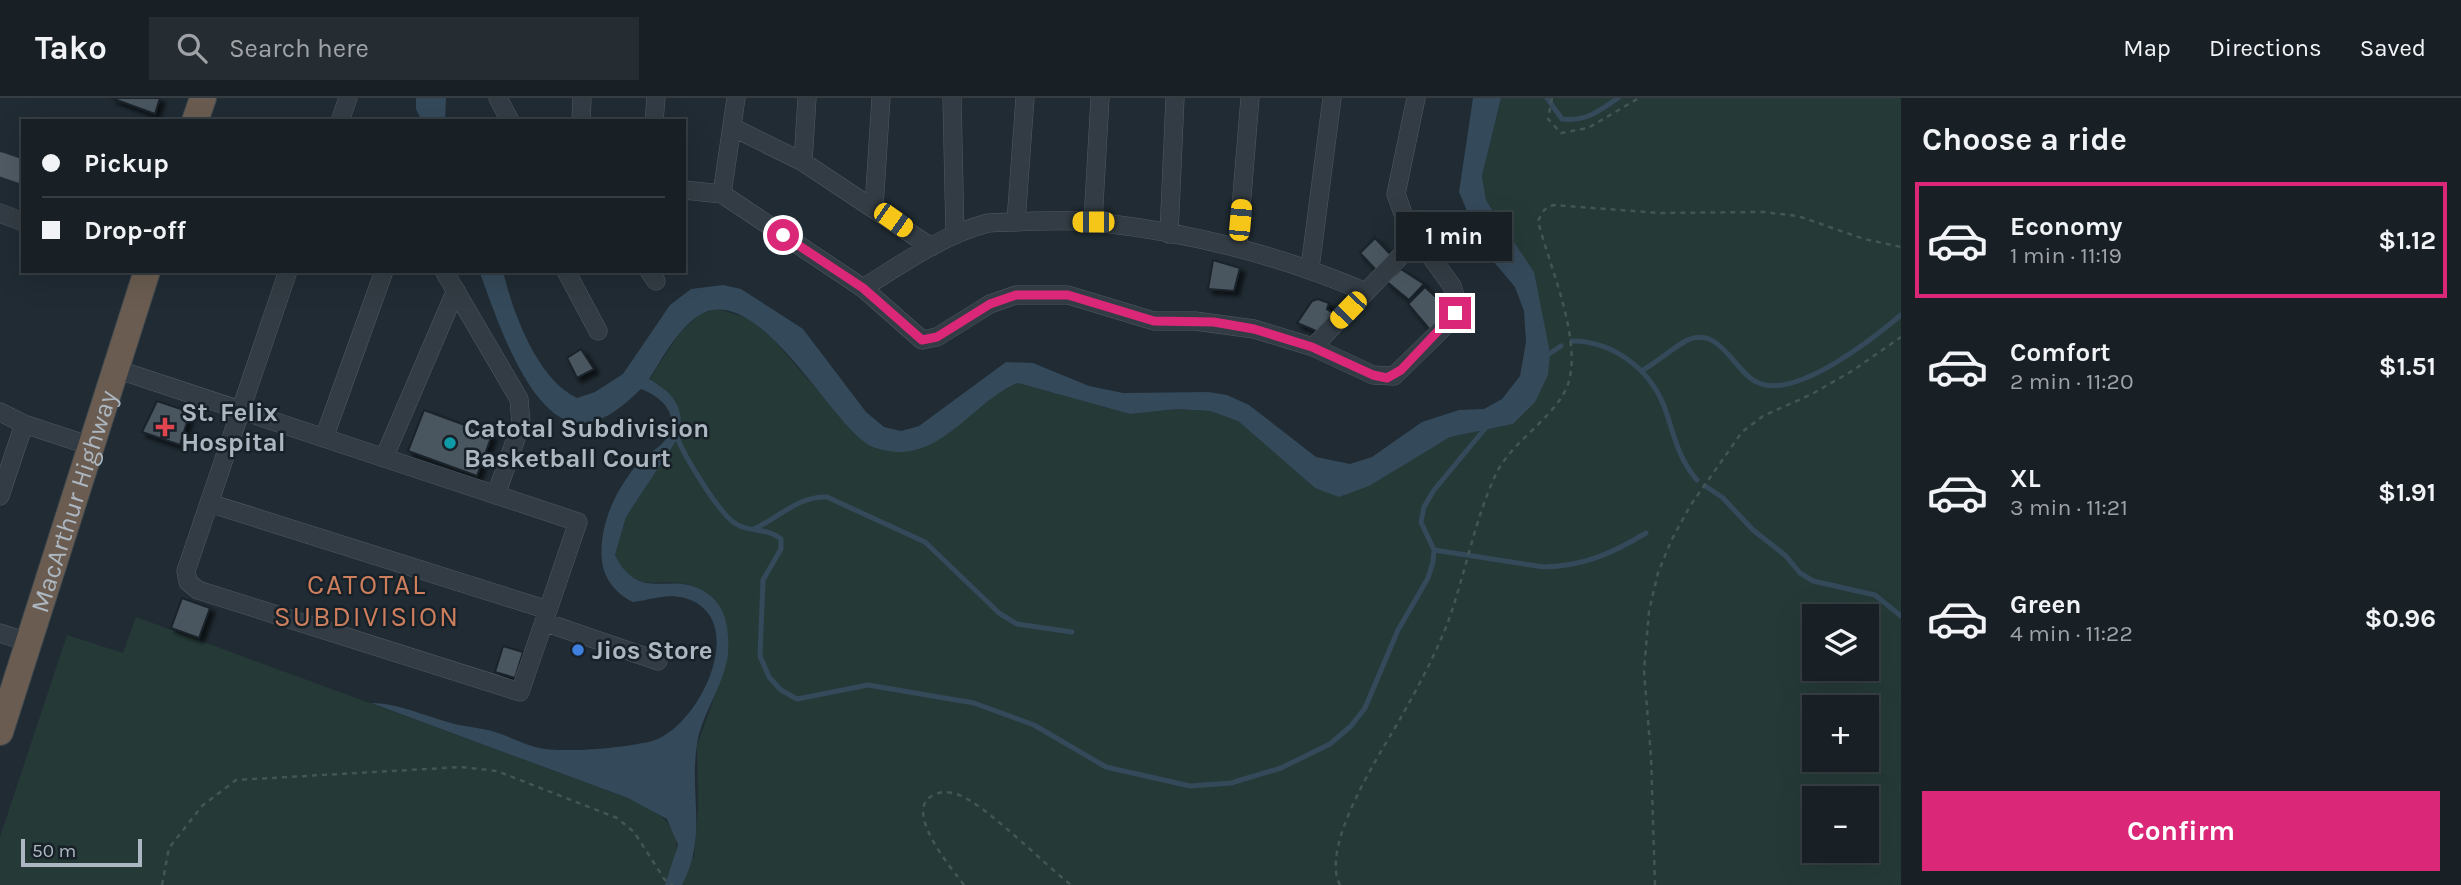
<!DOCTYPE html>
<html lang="en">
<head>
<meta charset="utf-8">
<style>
	:root { --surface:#182026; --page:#252d32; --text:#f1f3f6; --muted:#9fa3a7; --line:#363e43; --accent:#db2777 }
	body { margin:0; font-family:Karla,sans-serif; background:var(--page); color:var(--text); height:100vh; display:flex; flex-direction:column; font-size:26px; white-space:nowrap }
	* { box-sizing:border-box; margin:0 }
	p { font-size:23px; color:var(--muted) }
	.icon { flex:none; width:38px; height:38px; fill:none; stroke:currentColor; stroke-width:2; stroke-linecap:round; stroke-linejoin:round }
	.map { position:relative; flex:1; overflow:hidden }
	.sheet { display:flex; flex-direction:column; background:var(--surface); width:560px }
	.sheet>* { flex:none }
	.guide { position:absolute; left:21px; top:21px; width:665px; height:154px; border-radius:0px; box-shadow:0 7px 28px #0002,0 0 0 2px var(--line); display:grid; align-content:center; height:154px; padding:0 21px; background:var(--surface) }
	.buttons { position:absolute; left:1802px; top:506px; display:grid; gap:14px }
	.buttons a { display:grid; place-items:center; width:77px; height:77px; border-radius:0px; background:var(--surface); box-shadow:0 7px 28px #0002,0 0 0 2px var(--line); font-size:35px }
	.scale { position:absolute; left:21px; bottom:18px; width:121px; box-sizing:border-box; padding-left:7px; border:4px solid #acb7c1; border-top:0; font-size:19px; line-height:24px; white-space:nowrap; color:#acb7c1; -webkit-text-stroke:5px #182128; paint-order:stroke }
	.end { position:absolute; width:32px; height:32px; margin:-16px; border:9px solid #db2777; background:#fff; box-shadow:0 0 0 4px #fff }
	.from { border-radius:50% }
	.bubble { position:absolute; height:49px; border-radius:0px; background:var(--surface); box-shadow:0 7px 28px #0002,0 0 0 2px var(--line); font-size:23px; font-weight:700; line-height:49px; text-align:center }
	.car { position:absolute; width:21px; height:42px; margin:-21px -10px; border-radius:9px; box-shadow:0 0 5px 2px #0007; background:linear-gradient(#f5c518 24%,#345 0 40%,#f5c518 0 76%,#345 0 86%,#f5c518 0) }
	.guide b { display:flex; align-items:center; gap:24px; height:66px; font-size:26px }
	.guide b+b { border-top:2px solid var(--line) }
	.guide i { width:18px; height:18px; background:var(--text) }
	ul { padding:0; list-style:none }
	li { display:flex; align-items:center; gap:21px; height:116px; margin:0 14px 10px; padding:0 7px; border:4px solid transparent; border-radius:0px }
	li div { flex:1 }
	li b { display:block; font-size:26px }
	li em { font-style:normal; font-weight:700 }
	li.on { border-color:var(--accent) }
	li>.icon { width:63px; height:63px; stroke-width:1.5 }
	h2 { padding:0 21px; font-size:32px; line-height:84px }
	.button { display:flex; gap:14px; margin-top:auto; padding:14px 21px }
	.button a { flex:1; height:80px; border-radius:0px; background:var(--accent); color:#fff; font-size:28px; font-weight:700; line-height:80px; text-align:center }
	header { display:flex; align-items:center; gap:42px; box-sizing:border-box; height:98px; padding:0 35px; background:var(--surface); border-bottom:2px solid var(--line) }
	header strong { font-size:33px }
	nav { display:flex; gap:38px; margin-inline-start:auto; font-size:24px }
	.search { width:490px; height:63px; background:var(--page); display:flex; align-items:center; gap:18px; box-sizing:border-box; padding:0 24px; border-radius:0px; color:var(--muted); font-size:26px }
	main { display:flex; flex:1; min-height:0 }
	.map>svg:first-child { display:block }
</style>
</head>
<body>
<header>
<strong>Tako</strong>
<div class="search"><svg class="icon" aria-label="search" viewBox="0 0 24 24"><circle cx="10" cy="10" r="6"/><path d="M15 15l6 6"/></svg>Search here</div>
<nav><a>Map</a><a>Directions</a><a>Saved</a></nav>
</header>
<main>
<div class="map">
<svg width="1901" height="787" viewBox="0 0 1901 787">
	<defs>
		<filter id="shadow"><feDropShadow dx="4.5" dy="4.5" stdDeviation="2" flood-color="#0009"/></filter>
	</defs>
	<rect width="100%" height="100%" fill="#202b33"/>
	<path fill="#253a37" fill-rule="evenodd" d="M1501,0h400v787h-1901v-48l67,-202 56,18 13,-36 492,181c28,13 55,25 47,61l19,-2 4,-47 -1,-65 25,-69 -8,-77c-8,-5 -16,-11 -24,-14 -37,-10 -53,13 -75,-30l11,-38 52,-79 5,-14 -24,-40 -10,-4 31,-48 19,-17 18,-6 31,9 26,22 77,89 66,21c38,-17 67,-54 101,-67l112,31 47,-5 33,2 28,10 77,67 96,-29 39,-22 63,-13 35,-49 -37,-141 -25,-34 -4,-24zM1815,518h52v52h-52zM1815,609h52v53h-52zM1815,700h52v52h-52z"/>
	<path fill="#34495a" d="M416,0h30l-1,23h-23l-6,-12z
		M1473,0h28l-19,78 4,24 48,72 16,81 -2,22 -13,27 -22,22 -63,13 -81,49 -30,11 -24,-9 -77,-67 -28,-10 -33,-2 -47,5 -112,-31c-42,16 -72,72 -123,69 -7,-1 -19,-3 -26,-7 -40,-23 -113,-168 -171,-129 -22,15 -35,42 -49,63 25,14 38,31 29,59l-52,79 -11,38c27,54 61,8 99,44 14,14 15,37 14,55 -4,32 -26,59 -31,90 -8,51 11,91 -15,141h-17l13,-40 -11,-26 -39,-21 -257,-95c27,0 51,12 77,19 15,5 31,5 47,10 13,4 26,11 40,15 26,7 90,1 117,-6 47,-13 100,-123 33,-143 -20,-5 -33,2 -52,4 -17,-8 -29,-23 -31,-41 -4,-37 16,-77 41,-103 8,-7 19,-11 24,-21 13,-23 -5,-40 -26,-48 -16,15 -33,31 -55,34 -56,7 -91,-112 -107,-152h24c10,42 34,108 74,127l18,-6 28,-18 47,-69 21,-16 32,-4 18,4 62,40 63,83 18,15 17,4 18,-5 87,-64 27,1 56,23 34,7 85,-1 19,3 22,10 67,52 34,7 22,-7 50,-35 37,-12 25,-1 18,-10 18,-23 6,-34 -2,-31 -9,-24 -32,-38 -24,-57z"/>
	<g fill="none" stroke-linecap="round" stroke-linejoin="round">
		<path stroke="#34495a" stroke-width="5" d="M1547,0l15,21c24,3 37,-8 56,-21
			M1572,243c40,0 77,27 92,65 10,27 13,51 33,74
			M1546,258l15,-10
			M1641,273c14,-7 39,-29 49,-32 32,-11 45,35 69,44 38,16 115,-45 142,-68
			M676,336c6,19 43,80 60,90 14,9 31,3 45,15v10l-18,31 -3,76 9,21 12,13 16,9 71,-14 106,18 60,22 72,42 84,19 41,-3 50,-15 49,-24 21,-18 14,-18 33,-78 30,-52 5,-16 1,-12 -13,-28 3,-15 10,-17 54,-65
			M1705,388l17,11 31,33 33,26 14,17 13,8 62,14 26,21
			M754,431c26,-12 44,-33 73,-32l98,45 74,71 18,11 55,8
			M1434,452l110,17c40,-1 69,-14 102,-34"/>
	</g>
	<path fill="#48555f" stroke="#1a232a" stroke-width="2" filter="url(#shadow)" d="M111,0h49l-5,16z
		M1375,140l18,19 -15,15 -18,-19z
		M1213,162l27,8 -6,23 -26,-2z
		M1401,171l23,15 -15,16 -22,-18z
		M1425,189l16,15 1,15 -11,14 -23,-27z
		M1318,201l11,4 -2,6 8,5 -14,19 -24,-10 15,-22z
		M581,251l13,20 -17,9 -10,-20z
		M157,303l33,11 -10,33 -38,-13z
		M424,312l68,25 -15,41 -69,-25z
		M182,500l28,10 -11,30 -28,-10z
		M503,548l20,6 -8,26 -20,-6z"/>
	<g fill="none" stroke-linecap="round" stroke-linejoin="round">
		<defs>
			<path id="minor" d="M498,0l12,23
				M736,0l-14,96 141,94c39,-24 79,-53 125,-65 34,-1 71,-4 106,-1 96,10 183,32 272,70
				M952,0l3,137
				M340,23l8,-23
				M581,23l1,-23
				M654,23l2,-23
				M734,30l69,34 128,85
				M803,64l4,-64
				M684,92l38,4
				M874,109l7,-109
				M0,115l23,9
				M1016,124l9,-124
				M1093,124l7,-124
				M1169,136l6,-136
				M1238,147l12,-147
				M1310,170l22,-170
				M444,173l75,128 2,25 -25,71
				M566,173l32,60
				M649,173l7,10
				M863,190l59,52 15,-3 53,-33 26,-9h52l86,26h41l59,8 59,18 60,28 21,1 53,-52 11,-19 -6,-19 -46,-64 -10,-28 20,-96
				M1313,249l104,-108
				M116,271c154,51 308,102 462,153l-58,170 -322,-102 -10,-8 -2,-11 102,-300
				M0,314l24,12 67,22
				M324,340l60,-167
				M384,360l72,-168
				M0,398l24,-72
				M209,405l339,107
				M544,524l114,39
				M0,535l28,9"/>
			<path id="major" d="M0,66l23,8"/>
			<g id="highway">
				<path d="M195,23l8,-23"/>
				<path id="s1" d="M0,634l147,-461"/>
			</g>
		</defs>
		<use href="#minor" stroke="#505a62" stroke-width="19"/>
		<use href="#major" stroke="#3f4851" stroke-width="24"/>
		<use href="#highway" stroke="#3d474e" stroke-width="28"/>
		<path stroke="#435555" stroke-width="2.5" stroke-dasharray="5 5" stroke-linecap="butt" d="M1552,0l-4,21 13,14 27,-5 51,-30
			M162,787l7,-37 33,-42 34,-26 225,-13 36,4 120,47 17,14 31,48 8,5
			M964,787c-12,-16 -65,-78 -28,-91 11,-5 25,1 35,7 34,23 68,58 100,84
			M1340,787c-20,-37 36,-125 56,-159 19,-33 38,-68 52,-104 17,-47 26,-100 47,-146 16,-36 64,-60 74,-95 12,-45 -20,-116 -31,-160l6,-11 9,-5 107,8 103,-1 35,4 66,23 37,8
			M1655,787l-4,-128 -7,-86 5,-60 9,-38 13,-32 19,-35 52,-74 21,-16 49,-22 40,-23 49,-34"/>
		<use href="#minor" stroke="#333c44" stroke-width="18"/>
		<use href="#major" stroke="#505b64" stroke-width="23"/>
		<use href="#highway" stroke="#6a5c50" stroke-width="26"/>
	</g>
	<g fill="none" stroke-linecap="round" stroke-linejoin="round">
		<path stroke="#db2777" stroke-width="9" d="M783,137l80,53 59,52 15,-3 53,-33 26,-9h52l86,26 60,1 40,7 58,18 61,28 14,3 14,-8 54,-57"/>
	</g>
	<path fill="#e0444e" stroke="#182128" stroke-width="2.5" d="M161.5 318.5h7v7h7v7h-7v7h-7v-7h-7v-7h7z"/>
	<circle fill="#0f9aa8" stroke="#182128" stroke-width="2.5" cx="450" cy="345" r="7"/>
	<circle fill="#3f7fe0" stroke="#182128" stroke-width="2.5" cx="578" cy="552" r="7"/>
	<g text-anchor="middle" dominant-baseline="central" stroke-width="5" stroke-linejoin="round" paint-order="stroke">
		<g font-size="26" font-weight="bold" fill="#acb7c1" stroke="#182128" text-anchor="start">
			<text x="181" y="314">St. Felix<tspan x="181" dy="30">Hospital</tspan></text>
			<text x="464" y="330">Catotal Subdivision<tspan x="464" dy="30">Basketball Court</tspan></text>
			<text x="592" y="552">Jios Store</text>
		</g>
		<g font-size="26" fill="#acb7c1" stroke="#182128">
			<text stroke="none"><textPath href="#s1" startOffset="242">MacArthur Highway</textPath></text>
		</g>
		<g font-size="28" letter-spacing="2" fill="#cc7e5d" stroke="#182128">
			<text x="367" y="486">CATOTAL<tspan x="367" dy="32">SUBDIVISION</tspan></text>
		</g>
	</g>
</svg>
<div class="buttons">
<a><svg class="icon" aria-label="layers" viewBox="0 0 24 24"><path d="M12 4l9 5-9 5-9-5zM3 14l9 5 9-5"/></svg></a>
<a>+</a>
<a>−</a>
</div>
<div class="scale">50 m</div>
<i class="end from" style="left:783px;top:137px"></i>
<i class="end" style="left:1455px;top:215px"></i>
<div class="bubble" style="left:1396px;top:114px;width:116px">1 min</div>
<i class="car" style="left:893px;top:122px;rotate:125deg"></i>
<i class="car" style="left:1240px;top:122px;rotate:5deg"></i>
<i class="car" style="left:1093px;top:124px;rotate:270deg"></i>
<i class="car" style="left:1348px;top:212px;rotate:224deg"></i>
<div class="guide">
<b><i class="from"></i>Pickup</b>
<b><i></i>Drop-off</b>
</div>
</div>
<section class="sheet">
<h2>Choose a ride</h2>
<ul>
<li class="on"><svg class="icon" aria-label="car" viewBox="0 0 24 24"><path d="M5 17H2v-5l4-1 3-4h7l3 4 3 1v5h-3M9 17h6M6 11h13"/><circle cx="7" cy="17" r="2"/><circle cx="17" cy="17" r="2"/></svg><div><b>Economy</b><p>1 min · 11:19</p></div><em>$1.12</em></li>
<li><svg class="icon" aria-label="car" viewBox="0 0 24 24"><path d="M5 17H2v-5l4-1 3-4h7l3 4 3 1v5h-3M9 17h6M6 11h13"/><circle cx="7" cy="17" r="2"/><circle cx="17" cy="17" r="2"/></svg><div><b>Comfort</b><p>2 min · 11:20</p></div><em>$1.51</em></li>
<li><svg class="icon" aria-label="car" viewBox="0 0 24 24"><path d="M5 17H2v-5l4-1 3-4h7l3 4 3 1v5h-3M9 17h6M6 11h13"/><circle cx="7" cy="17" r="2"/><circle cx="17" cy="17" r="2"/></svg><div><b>XL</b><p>3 min · 11:21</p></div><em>$1.91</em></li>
<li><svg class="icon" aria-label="car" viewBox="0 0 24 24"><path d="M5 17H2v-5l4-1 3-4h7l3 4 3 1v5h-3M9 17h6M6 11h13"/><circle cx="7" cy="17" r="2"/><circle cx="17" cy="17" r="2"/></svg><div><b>Green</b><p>4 min · 11:22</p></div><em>$0.96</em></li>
</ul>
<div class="button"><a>Confirm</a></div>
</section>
</main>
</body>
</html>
